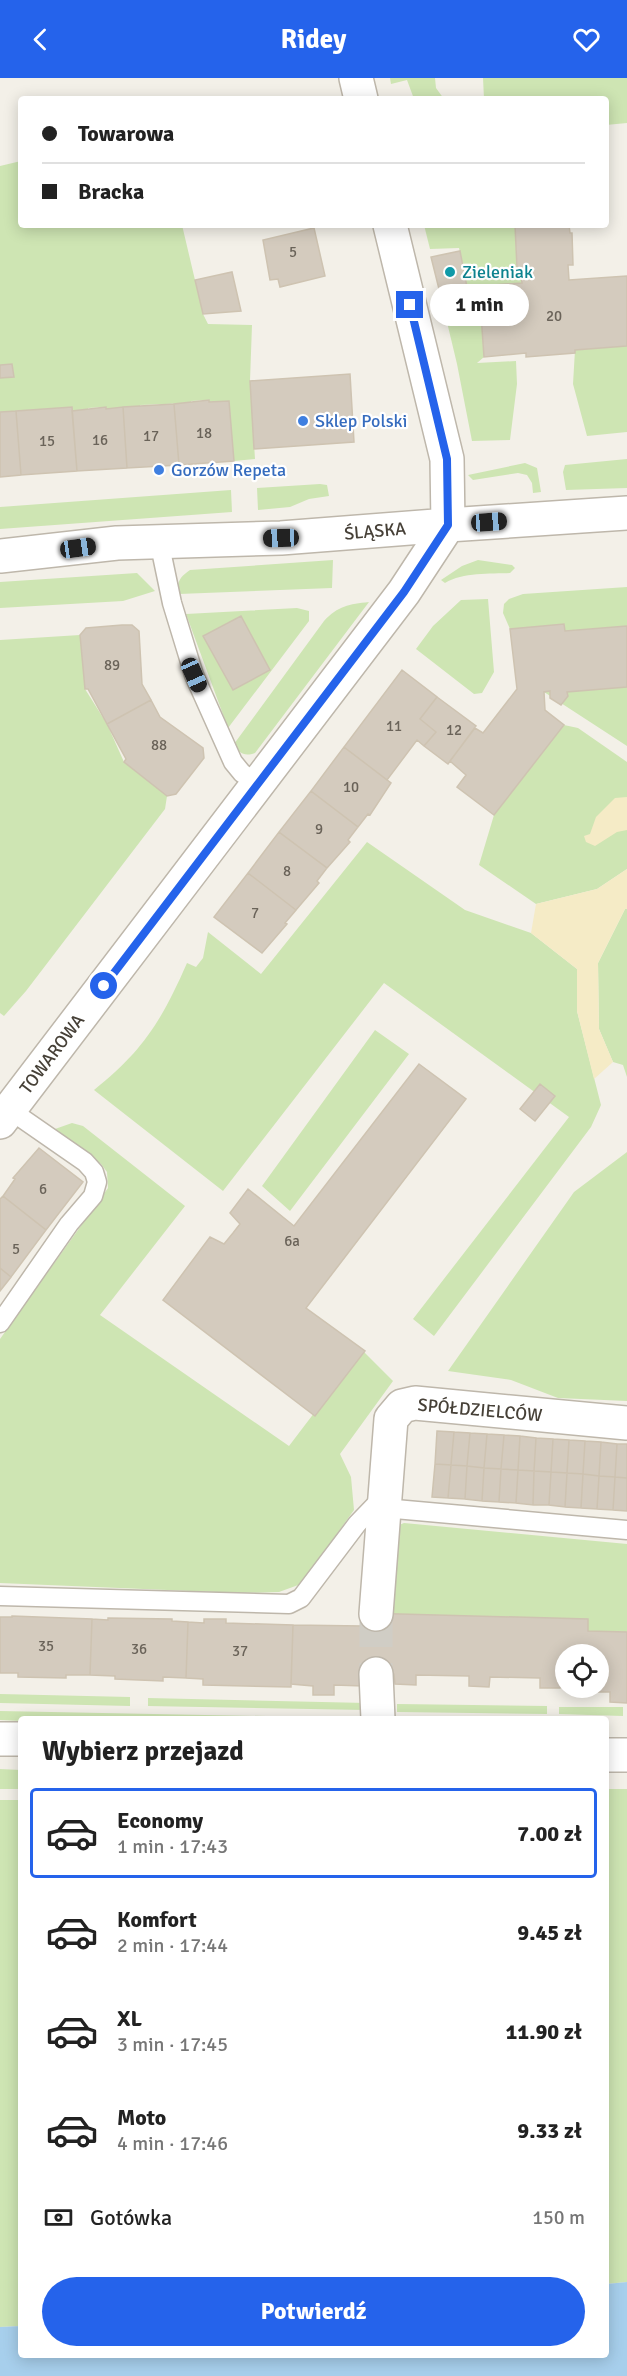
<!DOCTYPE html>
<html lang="pl">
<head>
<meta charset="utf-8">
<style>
	:root { --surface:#fff; --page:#f6f6f6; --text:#222; --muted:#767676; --line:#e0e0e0; --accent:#2563eb }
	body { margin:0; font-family:Signika,sans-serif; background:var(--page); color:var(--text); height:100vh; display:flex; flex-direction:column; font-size:22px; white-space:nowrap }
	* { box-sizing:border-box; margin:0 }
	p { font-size:20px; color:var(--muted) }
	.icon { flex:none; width:33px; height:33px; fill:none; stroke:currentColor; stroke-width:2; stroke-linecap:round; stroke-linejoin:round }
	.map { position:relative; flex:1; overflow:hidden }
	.panel { position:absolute; left:18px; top:1638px; width:591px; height:642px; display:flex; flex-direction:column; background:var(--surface); border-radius:6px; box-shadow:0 3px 15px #0003 }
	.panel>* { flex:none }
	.top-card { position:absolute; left:18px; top:18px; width:591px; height:132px; border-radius:6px; box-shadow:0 3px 15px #0003; display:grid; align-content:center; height:132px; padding:0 24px; background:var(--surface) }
	.fabs { position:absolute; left:555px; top:1566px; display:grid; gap:12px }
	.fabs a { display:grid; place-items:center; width:54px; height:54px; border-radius:50%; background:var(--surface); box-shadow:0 3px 15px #0003; font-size:30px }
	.end { position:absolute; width:27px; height:27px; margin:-14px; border:8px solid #2563eb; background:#fff; box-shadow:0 0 0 3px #fff }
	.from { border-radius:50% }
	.bubble { position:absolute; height:42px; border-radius:21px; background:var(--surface); box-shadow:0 3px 15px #0003; font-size:20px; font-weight:800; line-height:42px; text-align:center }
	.car { position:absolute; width:18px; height:36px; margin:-18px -9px; border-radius:8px; box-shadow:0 0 4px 2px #0007; background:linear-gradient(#222 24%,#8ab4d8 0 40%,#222 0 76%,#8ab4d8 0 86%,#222 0) }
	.top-card b { display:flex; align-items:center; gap:21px; height:57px; font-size:22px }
	.top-card b+b { border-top:2px solid var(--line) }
	.top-card i { width:15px; height:15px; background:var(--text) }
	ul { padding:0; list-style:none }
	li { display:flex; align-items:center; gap:18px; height:90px; margin:0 12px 9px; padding:0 12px; border:3px solid transparent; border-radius:6px }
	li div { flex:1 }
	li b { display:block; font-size:22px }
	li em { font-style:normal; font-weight:800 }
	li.current { border-color:var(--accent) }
	li>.icon { width:54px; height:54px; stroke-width:1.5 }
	h2 { padding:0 24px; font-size:27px; line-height:72px }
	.pay { display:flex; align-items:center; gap:15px; height:66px; padding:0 24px; font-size:22px }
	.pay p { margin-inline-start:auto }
	.cta { display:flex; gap:12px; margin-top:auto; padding:12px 24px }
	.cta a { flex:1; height:69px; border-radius:36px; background:var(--accent); color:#fff; font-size:24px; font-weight:800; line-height:69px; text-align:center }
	header { display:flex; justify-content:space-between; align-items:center; height:78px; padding:0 24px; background:var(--accent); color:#fff; font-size:27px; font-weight:800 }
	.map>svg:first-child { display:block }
</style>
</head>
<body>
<header><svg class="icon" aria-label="back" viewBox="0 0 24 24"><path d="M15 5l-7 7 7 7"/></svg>Ridey<svg class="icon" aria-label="heart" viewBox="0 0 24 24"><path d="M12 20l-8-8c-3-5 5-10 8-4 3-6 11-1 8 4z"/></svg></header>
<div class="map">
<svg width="627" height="2298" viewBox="0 0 627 2298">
	<rect width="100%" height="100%" fill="#f3f0e8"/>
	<path fill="#cee5b3" d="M390,0h45l1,10 8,11h-30l-7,-19 -16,4z
		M483,0h144v45l-21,2v-26h-122z
		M21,83v64h161l21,89 5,10 44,1 -2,56 5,78 -21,2 -5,-60 -20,1 -1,-2 -17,1v2l-51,2v2l-34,2 -1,-2 -17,1v2l-16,1v-4l-72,5v-34l14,-1 -2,-13 -12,1v-199z
		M424,147h91l2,42 3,1 2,15 -43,3 5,71 -7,6 39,-2 1,23 -7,56 -38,1 -15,-77 -17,-71 27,-6 -8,-39 -29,1z
		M627,268v86l-40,4 -14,-52 2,-34z
		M627,381v29l-61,2 -3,-18 2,-7z
		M525,385l12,5 4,24 -8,1 -1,-10 -5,-8 -9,-2 -45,7 -5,-5z
		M320,406l7,1 2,11 -20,3 -19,8 -32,3 -1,-22z
		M231,412l1,22 -232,17v-22z
		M333,482l-1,28 -153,6c-3,-12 1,-17 11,-24z
		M478,482l34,5 3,3 -5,5c-20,1 -47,-1 -65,10l-4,-3 21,-14z
		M137,495l18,18 -32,10 -123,7v-26z
		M627,509v39l-62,5 -1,-7 -54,5 -7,-16 1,-9 5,-5 14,-5z
		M488,521l6,73 -12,21 -8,1 -58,-45 17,-23 28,-26z
		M369,524l-114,151c-11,4 -16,0 -21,-9l90,-123c14,-15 25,-17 45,-19z
		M297,530l12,3v10l-81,107 -42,-114z
		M80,557l5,54 22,35 17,38 43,34 -2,13 -139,182 -22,25 -4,-3v-373z
		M627,608v60l-83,-54z
		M564,647l14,3 49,34v107l-30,20 -61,15 -57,-39 15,-50z
		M367,764l98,68 66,23 46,36v42l24,94 -10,22 -157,209 -21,-17 156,-202 -185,-134 -161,208 -129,-101c49,-39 68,-70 93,-127l9,4 7,-9 5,-26 53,42z
		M625,831h2v168l-4,-12 -10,-3 -14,-33 -1,-66z
		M375,952l34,24 -119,157 -28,-25z
		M72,1045l11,3 102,80 -85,109 189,131 73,-96 31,31 -53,73 11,23 3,33 -53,74 -22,8 -40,1 -239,-10v-244l108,-151 -1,-16 -6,-8 -46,-35z
		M627,1074v249l-69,-3 -47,-18 -63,-9 126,-179z
		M404,1445l223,21v88l-39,-1 -1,-12 -196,-5 8,-89z
		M0,1616l130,3v9l-130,-3z
		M148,1620l219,5v7l-219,-4z
		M397,1626l150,2v8l-150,-2z
		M559,1629h64v9l-64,-2z
		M0,1633l367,7 -346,1v2l-21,-1z
		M0,1691l21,1v19h-21z
		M606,1711h21v493l-21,2z
		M0,1722h21v526l-21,1z"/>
	<path fill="#f5ebc6" d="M627,719v33l-10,2 -22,14 -9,-4 -2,-6 6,-2 6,-17 19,-19z
		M627,791v40h-2l-27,54 1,66 14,33 -19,17 -17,-68v-42l-46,-36 5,-29 61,-15z"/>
	<path fill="#a7cfec" d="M627,2204v94h-627v-49l21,-1v29h585v-71z"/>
	<path fill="#d4cbbe" stroke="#cec3b1" stroke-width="1.5" d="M515,147h54l1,8h2l1,32h-5l1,15 58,-4v70l-52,4v3l-49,4v-4l-42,4 -5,-71 43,-3 -2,-15h-3z
		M314,150l11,48 -45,11 -2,-8 -8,1 -7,-40z
		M460,173l7,36 -27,6 -9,-36z
		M232,194l9,39 -38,3 -8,-34z
		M12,286l2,13 -14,1v-13z
		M350,296l4,68 -100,7 -4,-68z
		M209,322v2l20,-1 5,60 -55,4 -5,-61z
		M174,326l5,61 -52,3 -4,-61z
		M72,329l5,64 -56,4 -5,-64z
		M106,329v2l17,-2 4,61 -50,3 -5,-60z
		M16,333l5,64 -21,2v-65z
		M241,538l29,54 -37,20 -30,-54z
		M564,546l1,7 62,-5v61l-60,5 1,4 -7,9 -11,-7v-7l-6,1 1,18 19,15 -70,90 -37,-28 9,-12 -16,-14 25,-33 8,5 34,-44 -7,-60z
		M122,547h10l7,6 3,53 9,16 -44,24 -19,-35h-3l-5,-54 6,-7z
		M402,592l35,27 -17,22 16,13 -12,14 -7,-6 -30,40 -43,-33z
		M437,619l39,29 -28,38 -24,-18 12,-14 -16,-13z
		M151,622l9,17 43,31 1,10 -28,36 -9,2 -43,-34 2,-3 -19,-35z
		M344,669l47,36 -21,32 -2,-1 -10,13 -47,-36z
		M311,713l47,36 -10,13 2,2 -23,26 -48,-36z
		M279,754l48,36 -10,13 2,2 -23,27 -48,-37z
		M248,795l48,37 -11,13 2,1 -25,29 -48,-36z
		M419,986l47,35 -160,209 59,43 -50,65 -152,-116 47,-63 14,7 9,-11 7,-9 -10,-11 18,-24 46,37z
		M540,1006l15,12 -20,25 -15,-12z
		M39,1070l44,34 -37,48 -43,-34 12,-17 -2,-1z
		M3,1118l43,34 -35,47 -11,-9v-69z
		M0,1190l11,9 -11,14z
		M437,1353l17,1 -3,33 -16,-1z
		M454,1354l16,1 -3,33 -16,-1z
		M470,1355l17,1 -3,34 -17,-2z
		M487,1356l17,1 -3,34 -17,-1z
		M504,1357l16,1 -2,34 -17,-1z
		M520,1358l16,2 -2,33 -16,-1z
		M536,1360l17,1 -2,33 -17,-1z
		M553,1361l16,1 -2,33 -16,-1z
		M569,1362l16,1 -2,33 -16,-1z
		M585,1363l16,1 -2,34 -16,-2z
		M601,1364l16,2 -2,33 -16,-1z
		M617,1366h10v34l-12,-1z
		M435,1386l16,1 -3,33 -16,-1z
		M451,1387l16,1 -2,33 -17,-1z
		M467,1388l17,2 -2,33 -17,-2z
		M484,1390l17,1 -2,33 -17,-1z
		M501,1391l17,1 -2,33 -17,-1z
		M518,1392l16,1 -1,34 -17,-2z
		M534,1393l17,1 -2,33h-16z
		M551,1394l16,1 -2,34 -16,-2z
		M567,1395l16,1 -2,34 -16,-1z
		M583,1396l16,2 -2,33 -16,-1z
		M599,1398l16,1 -2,33 -16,-1z
		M615,1399l12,1v33l-14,-1z
		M363,1535l225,6v12l39,1v71l-17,-1v-10h-25v-4h13v-34h-32v25h-5l-1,9h-20v-10l-50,-1 -1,10 -20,-1v-10l-53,-1v10l-21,-1 -1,-10 -31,-1v13l-29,-1v10h-21v-9l-22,-2 2,-59 70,1z
		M12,1538l80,3 -2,56h-24v3l-48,-1v-4h-18v-56h12z
		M108,1540l64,1v2l16,1 -2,56 -23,-1v4l-48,-2v-3l-25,-1 2,-56 16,1z
		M204,1541h22v4l67,2 -2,62 -88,-2v-6l-17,-1 2,-56 16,1z"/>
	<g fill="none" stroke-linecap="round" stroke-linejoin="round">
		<path stroke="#d0cdc5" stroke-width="33" stroke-dasharray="33 16" stroke-linecap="butt" d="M376,1536v60"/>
		<defs>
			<path id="service" d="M159,463l13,62 22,72 39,87 9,11 16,11
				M0,1245l69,-99 24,-28 4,-14 -3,-10 -9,-10 -75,-52
				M384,1430l243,22
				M0,1518l289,8 12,-6 56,-74 26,-27"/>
			<path id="minor" d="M356,0l5,21
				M0,478l117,-13 164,-5 167,-13 -1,-66 -57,-234
				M376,1536l15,-195 11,-13 13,-3 212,20
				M376,1596l2,45
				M0,1661h21
				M606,1677h21"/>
			<path id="tertiary" d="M0,1044l404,-530 44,-67 179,-12"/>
		</defs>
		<use href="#service" stroke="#beb7ab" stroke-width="21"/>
		<use href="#minor" stroke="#beb7ab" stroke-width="36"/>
		<use href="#tertiary" stroke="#beb7ab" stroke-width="36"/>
		<use href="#service" stroke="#fff" stroke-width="18"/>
		<use href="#minor" stroke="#fff" stroke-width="33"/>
		<use href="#tertiary" stroke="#fff" stroke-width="33"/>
	</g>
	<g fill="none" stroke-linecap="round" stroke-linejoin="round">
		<path stroke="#2563eb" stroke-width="8" d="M104,908l300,-394 44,-67 -1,-66 -37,-154"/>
	</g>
	<circle fill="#0f9aa8" stroke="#fff" stroke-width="2" cx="450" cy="194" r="6"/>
	<g fill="#3f7fe0" stroke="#fff" stroke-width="2">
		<circle cx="303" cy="343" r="6"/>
		<circle cx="159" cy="392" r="6"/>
	</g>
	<g text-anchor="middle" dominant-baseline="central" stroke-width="4.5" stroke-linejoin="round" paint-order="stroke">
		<g font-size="15" fill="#6a6359">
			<text x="293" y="174">5</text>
			<text x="554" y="238">20</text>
			<text x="204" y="355">18</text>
			<text x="151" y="358">17</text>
			<text x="100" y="362">16</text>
			<text x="47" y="363">15</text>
			<text x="112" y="587">89</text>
			<text x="394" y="648">11</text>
			<text x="454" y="652">12</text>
			<text x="159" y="667">88</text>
			<text x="351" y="709">10</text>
			<text x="319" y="751">9</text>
			<text x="287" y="793">8</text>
			<text x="255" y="835">7</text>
			<text x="43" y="1111">6</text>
			<text x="292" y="1163">6a</text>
			<text x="16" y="1171">5</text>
			<text x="46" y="1568">35</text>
			<text x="139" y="1571">36</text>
			<text x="240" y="1573">37</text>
		</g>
		<g font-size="18" fill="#0d838f" stroke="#fff" text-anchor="start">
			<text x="462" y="194">Zieleniak</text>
		</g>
		<g font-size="18" fill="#366cbe" stroke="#fff" text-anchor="start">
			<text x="315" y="343">Sklep Polski</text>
			<text x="171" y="392">Gorzów Repeta</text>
		</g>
		<g font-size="18" fill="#464037" stroke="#fff">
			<text transform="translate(375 453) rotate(-5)">ŚLĄSKA</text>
			<text transform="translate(52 976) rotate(-53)">TOWAROWA</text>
			<text transform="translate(480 1332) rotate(5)">SPÓŁDZIELCÓW</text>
		</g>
	</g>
</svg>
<div class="fabs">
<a><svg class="icon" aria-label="locate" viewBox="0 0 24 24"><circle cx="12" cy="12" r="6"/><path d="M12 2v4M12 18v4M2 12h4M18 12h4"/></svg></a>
</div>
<i class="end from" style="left:104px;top:908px"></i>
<i class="end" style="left:410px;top:227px"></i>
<div class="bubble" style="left:430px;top:206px;width:99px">1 min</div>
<i class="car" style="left:489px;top:444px;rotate:86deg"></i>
<i class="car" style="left:281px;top:460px;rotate:268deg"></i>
<i class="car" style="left:78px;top:470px;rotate:82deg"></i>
<i class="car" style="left:194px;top:597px;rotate:156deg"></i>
<div class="top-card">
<b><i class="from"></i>Towarowa</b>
<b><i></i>Bracka</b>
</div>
<section class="panel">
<h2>Wybierz przejazd</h2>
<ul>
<li class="current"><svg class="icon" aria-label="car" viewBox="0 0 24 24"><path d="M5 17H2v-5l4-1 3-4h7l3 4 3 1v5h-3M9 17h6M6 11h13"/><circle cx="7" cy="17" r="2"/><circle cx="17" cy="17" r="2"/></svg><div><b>Economy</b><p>1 min · 17:43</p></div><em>7.00 zł</em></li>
<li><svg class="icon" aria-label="car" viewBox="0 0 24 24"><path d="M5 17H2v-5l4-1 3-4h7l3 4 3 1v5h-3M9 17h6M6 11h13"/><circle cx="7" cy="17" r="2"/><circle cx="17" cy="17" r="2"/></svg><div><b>Komfort</b><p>2 min · 17:44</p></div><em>9.45 zł</em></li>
<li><svg class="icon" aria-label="car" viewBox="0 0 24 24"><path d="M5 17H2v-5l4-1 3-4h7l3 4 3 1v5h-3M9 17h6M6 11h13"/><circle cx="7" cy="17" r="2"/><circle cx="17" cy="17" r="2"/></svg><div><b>XL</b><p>3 min · 17:45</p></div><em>11.90 zł</em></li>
<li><svg class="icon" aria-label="car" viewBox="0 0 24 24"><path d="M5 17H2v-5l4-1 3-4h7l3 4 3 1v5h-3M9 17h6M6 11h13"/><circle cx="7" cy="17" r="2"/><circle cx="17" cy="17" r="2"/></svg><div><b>Moto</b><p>4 min · 17:46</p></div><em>9.33 zł</em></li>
</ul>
<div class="pay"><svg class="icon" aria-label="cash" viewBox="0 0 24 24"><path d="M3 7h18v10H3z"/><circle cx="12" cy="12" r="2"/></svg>Gotówka<p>150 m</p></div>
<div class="cta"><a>Potwierdź</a></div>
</section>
</div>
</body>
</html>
